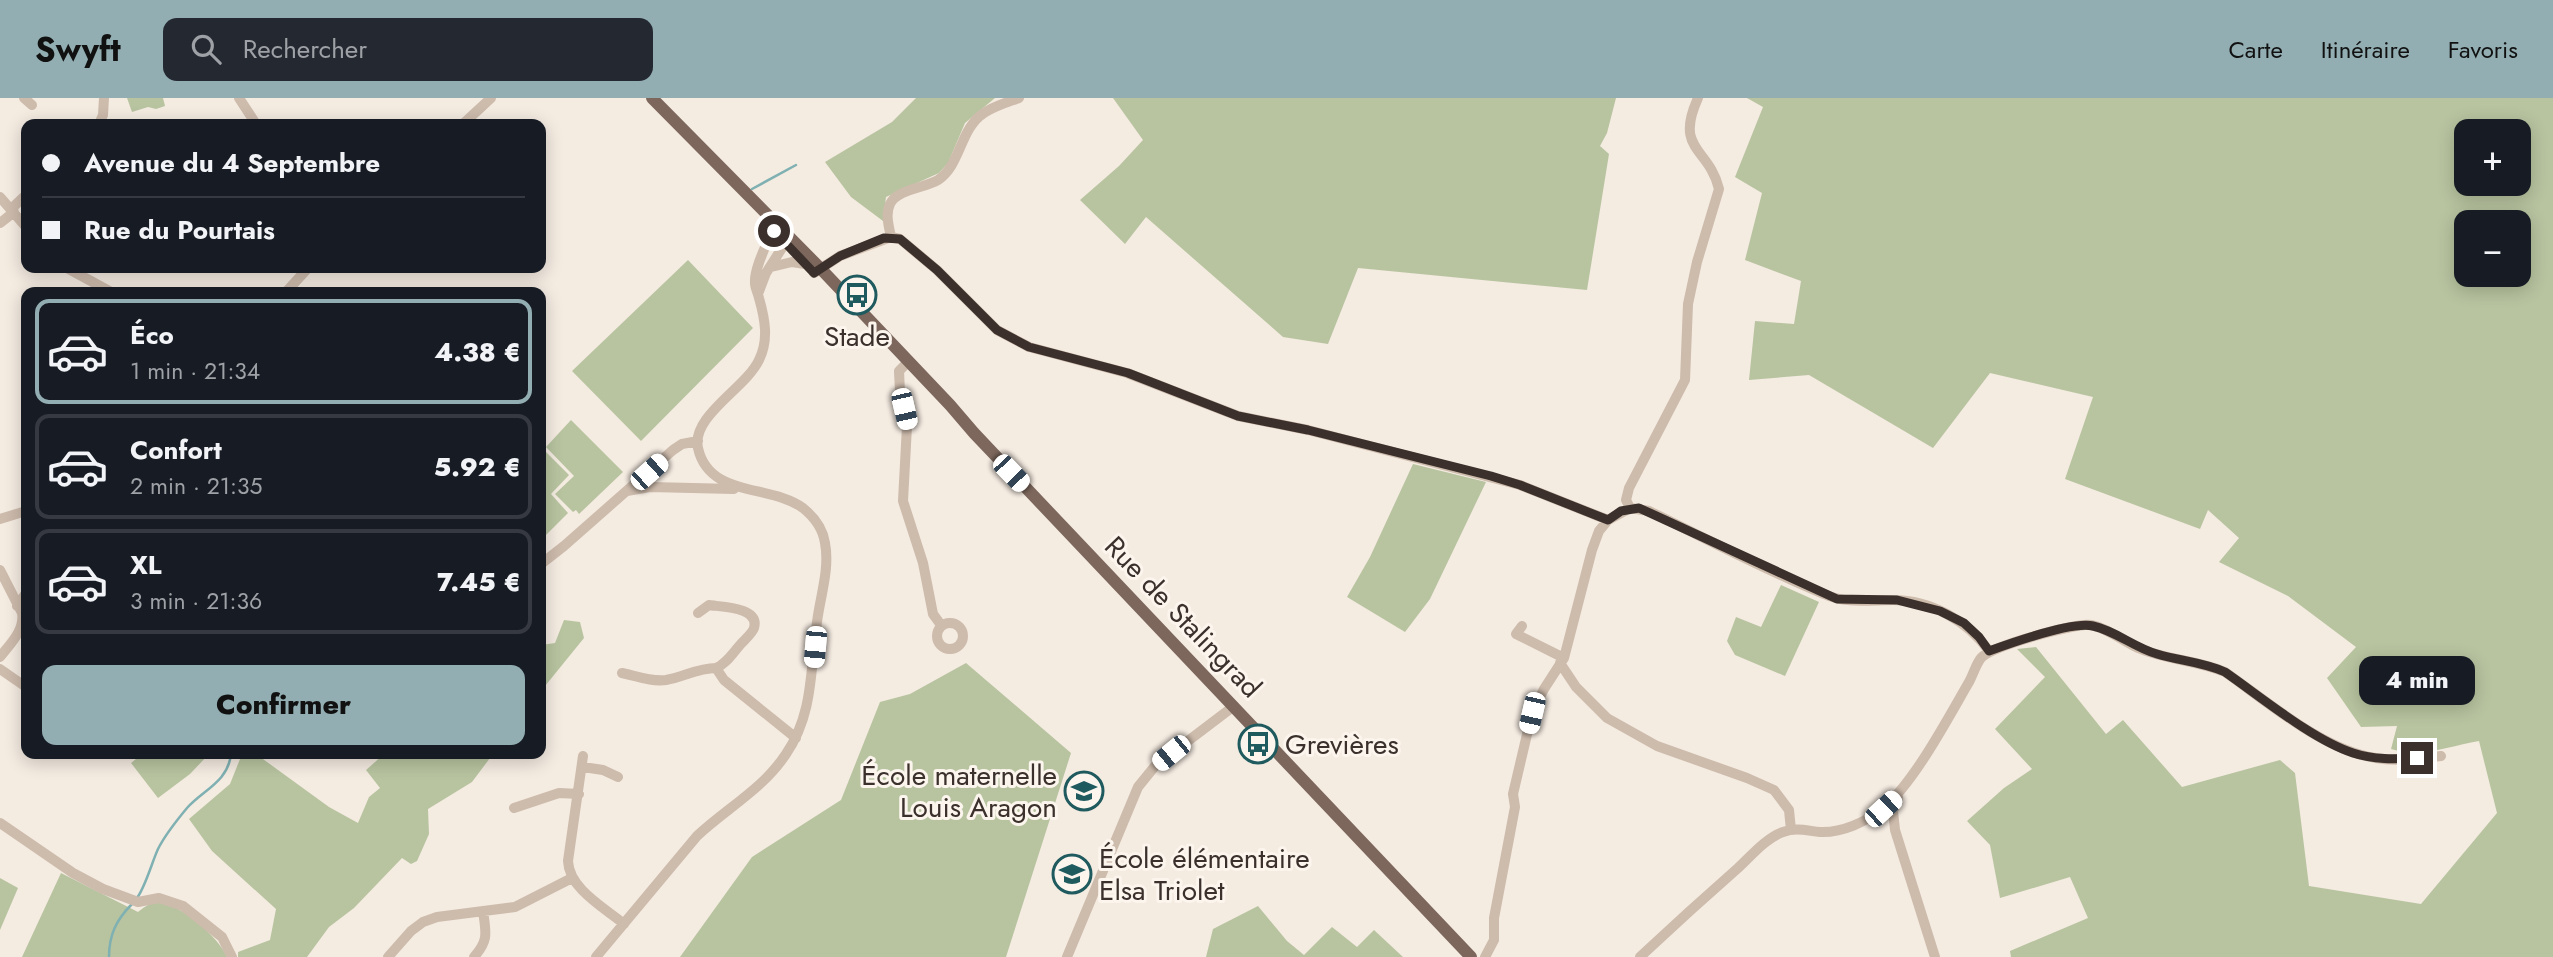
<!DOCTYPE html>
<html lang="fr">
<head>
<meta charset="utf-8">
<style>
	:root { --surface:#171b24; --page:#242831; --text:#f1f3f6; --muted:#9ea1a6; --line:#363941; --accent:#92aeb2 }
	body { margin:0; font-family:Jost,sans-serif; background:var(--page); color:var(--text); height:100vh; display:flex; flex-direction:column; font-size:26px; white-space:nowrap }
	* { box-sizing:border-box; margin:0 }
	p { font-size:23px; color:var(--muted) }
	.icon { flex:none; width:38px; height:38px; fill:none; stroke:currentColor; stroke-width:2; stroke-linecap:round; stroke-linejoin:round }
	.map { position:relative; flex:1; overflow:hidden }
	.sheet { position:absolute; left:21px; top:189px; width:525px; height:472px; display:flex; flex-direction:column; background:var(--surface); border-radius:14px; box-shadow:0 4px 18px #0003 }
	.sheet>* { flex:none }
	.hud { position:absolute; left:21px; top:21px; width:525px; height:154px; border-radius:14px; box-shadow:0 4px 18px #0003; display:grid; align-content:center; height:154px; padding:0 21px; background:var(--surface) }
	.controls { position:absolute; left:2454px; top:21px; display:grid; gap:14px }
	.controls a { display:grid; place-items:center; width:77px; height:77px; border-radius:14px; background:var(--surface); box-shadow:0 4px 18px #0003; font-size:35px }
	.end { position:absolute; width:32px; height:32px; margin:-16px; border:9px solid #3b302b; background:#fff; box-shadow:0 0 0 4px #fff }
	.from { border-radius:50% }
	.bubble { position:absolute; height:49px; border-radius:14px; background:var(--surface); box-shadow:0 4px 18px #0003; font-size:23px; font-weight:800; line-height:49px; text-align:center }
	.car { position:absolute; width:21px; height:42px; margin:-21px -10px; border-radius:9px; box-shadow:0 0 5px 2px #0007; background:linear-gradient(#fff 24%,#345 0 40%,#fff 0 76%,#345 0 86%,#fff 0) }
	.hud b { display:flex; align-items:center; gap:24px; height:66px; font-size:26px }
	.hud b+b { border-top:2px solid var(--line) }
	.hud i { width:18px; height:18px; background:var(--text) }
	ul { padding:12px 0 0; list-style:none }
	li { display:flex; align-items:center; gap:21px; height:105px; margin:0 14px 10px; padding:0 7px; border:4px solid var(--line); border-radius:14px }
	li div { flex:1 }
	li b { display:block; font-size:26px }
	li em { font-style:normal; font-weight:800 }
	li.active { border-color:var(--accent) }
	li>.icon { width:63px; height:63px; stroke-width:1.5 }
	.action { display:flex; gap:14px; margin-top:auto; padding:14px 21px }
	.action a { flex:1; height:80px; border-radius:14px; background:var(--accent); color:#111; font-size:28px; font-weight:800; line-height:80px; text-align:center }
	header { display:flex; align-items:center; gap:42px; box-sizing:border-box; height:98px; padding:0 35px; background:var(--accent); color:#111 }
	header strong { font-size:33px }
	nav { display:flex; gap:38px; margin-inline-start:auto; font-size:24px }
	.search { width:490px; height:63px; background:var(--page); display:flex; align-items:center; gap:18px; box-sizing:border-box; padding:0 24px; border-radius:14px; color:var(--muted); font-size:26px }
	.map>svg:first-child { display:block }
</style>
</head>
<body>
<header>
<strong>Swyft</strong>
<div class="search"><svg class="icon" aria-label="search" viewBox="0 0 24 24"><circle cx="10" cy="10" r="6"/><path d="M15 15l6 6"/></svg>Rechercher</div>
<nav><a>Carte</a><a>Itinéraire</a><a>Favoris</a></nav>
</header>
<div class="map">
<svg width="2553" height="859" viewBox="0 0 2553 859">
	<rect width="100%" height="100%" fill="#f4ebe1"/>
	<path fill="#b8c4a0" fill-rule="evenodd" d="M127,0h36l2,8 -9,3 -8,-2 -16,5z
		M916,0h79l-30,25 -17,40 -9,10 -53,24 -3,24 -32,-24 -26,-35 67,-40z
		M1113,0h503l-9,35 -7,13 9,8 -22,136 -229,-22 -30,76 -45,-7 -137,-120 -21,27 -45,-44 39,-34 24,-26z
		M1747,0h806v859h-542l-1,-6 78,-33 -18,-41 -70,21 -10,-53 -23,-24 37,-33 28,-19 -37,-40 50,-52 -28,-28 19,-2 70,87 17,-14 59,67 98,-27 15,13 14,113 112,18 76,-91 -18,-72c-29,5 -58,17 -88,8l6,-23 -36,1 -34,-49 29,-31 -68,-51 -69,-34 20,-24 -31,-28 -8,19 -135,-50 28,-82 -103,-24 -57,75 -124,-73 -60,5 6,-59 39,3 7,-43 -56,-21 17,-67 -27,-16 28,-70zM2466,33h52v53h-52zM2466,124h52v53h-52z
		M688,162l65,68 -112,113 -69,-70z
		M571,322l52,52 -44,42 -3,-4 -3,2 -18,-18 19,-18 -28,-29z
		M541,349l28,28 -18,19 17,19 -27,27z
		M1413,366l73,18 -56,117 -25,33 -58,-35 23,-40z
		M1781,487l38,17 -34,74 -50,-21 -8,-14 9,-24 25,10z
		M564,522l16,2 4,16 -43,53v-46l14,-2z
		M966,565l105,90 -65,204h-326l72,-100 89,-57 39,-98 30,-8z
		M142,656h67l-19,20 -32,24 -27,-35z
		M242,656h14l73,53 29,16 11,-26 11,-9 -14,-18 18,-16h109l-21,28 -44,27 1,25 -12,27 -6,3 -9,-6 -48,50 -25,19 -22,30h-69v-5l32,-12 6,-31 -64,-58 -23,-32 41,-35z
		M61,775l77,39c4,-3 10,-8 15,-9 22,-5 66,34 74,54h-205z
		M0,780l18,10 -18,42z
		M1258,808l29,35 17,14 28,-28 25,20 17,-17 29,27h-197l7,-28z"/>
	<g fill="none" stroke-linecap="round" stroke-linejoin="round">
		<path stroke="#7fb0b2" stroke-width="2.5" d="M752,91l44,-24
			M136,801c8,-8 16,-37 22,-50 7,-14 19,-29 29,-41 16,-18 41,-26 44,-54
			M109,859c0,-22 7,-37 23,-53"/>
		<path stroke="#cdbbac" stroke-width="10" d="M24,0l8,7
			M239,0l17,26
			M99,26l4,-9 1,-17
			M463,26l28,-26
			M0,99l26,30
			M11,111l15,-14
			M0,125l14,-11
			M891,139l9,2 37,31 60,60 32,17 98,26 111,43 70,14 212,55 88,35
			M771,169l21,-5 13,2
			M67,170l44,24
			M814,175l26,-17 51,-19c-2,-10 -6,-23 -1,-33 7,-15 35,-16 48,-24 23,-15 22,-52 46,-67 10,-7 24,-11 35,-15
			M286,194l22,-24
			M758,196l8,-21 23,-36
			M909,263l-10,10 1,21 7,34 -4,75 20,62 10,51 8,11
			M627,393l23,-4 84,2
			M1630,410l19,3c58,28 116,59 175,83 22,10 46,6 69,6 38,0 75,21 96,51
			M0,421l26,-8
			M541,466l23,-18 109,-96 9,-6 16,-3
			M0,472l22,43c3,17 -12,31 -22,44
			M17,508l9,-13
			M698,515l11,-8c12,2 51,2 45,23 -2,6 -10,12 -14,17 -8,9 -14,19 -24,23l8,12 72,58
			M937 538a13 13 0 1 1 26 0a13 13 0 1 1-26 0Z
			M1522,528l-6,8 48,24
			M1560,565l16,24 31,31 50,28 90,32 27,12 15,20 2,20
			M0,571l26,18
			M622,575c14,3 30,9 44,7 17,-3 32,-12 50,-12
			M583,658l-15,105c1,28 37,47 56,63
			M583,669l20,3 15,7
			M1898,699l-5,14 2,19 40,127
			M514,710l45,-15 20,1
			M0,725l73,50 30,16 35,13 21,-4 24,8 39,31 10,20
			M388,859l23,-26 12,-9 14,-5 78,-10 57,-29
			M474,859c15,-17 12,-24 9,-46
			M596,859l101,-121c30,-28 66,-47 89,-82 28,-41 24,-85 31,-132 3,-25 13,-53 8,-79 -2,-14 -11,-26 -22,-35 -32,-24 -94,-10 -105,-60 -7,-32 48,-60 61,-88 10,-20 6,-41 0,-62 -1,-5 -4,-10 -4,-15 -1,-13 9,-33 14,-45l5,-7 7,-3
			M1067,859l71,-170 17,-21 79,-60
			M1485,859l9,-17v-22l21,-111 -2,-13 19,-81 12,-24 20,-31 28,-108 7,-19 9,-11 22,-12 -4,-8 3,-12 56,-108 3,-76 9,-42 22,-73c-10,-42 -45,-38 -21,-91
			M1640,859c32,-30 65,-60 98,-89 14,-13 28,-30 45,-36 13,-5 25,-1 37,0 22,1 46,-10 63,-24 31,-25 65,-90 86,-126 4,-7 7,-18 12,-24 9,-12 95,-35 110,-33 17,3 31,16 47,23 28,12 59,12 87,24 43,30 99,79 151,86 21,4 44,0 65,-2"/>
		<path stroke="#7d675c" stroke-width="12" d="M652,0l169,171 129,136 24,28 497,524"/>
	</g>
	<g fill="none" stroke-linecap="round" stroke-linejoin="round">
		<path stroke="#3b302b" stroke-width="9" d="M774,133l40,42 26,-17 44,-18 16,1 37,31 60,60 32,17 99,26 110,43 70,14 183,46 29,9 88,35 13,-9 18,-3 198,91 60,1 43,11 24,12 15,14 10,14c22,-8 83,-30 104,-25 23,5 42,22 64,28 23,7 46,8 68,18 36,25 88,68 128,81 21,7 42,6 64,5"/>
	</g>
	<defs>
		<symbol id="bus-ring" viewBox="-11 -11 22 22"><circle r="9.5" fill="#fbf5ee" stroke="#1f5a5e" stroke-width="1.5"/><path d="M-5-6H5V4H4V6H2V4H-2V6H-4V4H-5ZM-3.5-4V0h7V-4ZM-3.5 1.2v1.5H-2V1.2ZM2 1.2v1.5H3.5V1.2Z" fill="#1f5a5e"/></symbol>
		<symbol id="school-ring" viewBox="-11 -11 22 22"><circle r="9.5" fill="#fbf5ee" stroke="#1f5a5e" stroke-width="1.5"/><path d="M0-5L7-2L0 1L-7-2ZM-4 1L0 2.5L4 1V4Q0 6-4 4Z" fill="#1f5a5e"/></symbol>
	</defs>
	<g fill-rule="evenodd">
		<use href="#bus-ring" x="835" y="175" width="44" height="44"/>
		<use href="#bus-ring" x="1236" y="624" width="44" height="44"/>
		<use href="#school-ring" x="1062" y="671" width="44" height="44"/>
		<use href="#school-ring" x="1050" y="754" width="44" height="44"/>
	</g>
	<g text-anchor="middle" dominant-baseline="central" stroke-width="6" stroke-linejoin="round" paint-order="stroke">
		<g font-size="28" fill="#3b302b" stroke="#fbf5ee" text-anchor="start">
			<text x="857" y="238" text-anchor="middle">Stade</text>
			<text x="1285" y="646">Grevières</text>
			<text x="1057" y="677" text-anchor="end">École maternelle<tspan x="1057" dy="32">Louis Aragon</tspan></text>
			<text x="1099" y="760">École élémentaire<tspan x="1099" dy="32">Elsa Triolet</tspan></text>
		</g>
		<g font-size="28" fill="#3b302b" stroke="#fbf5ee">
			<text transform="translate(1183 519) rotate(46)">Rue de Stalingrad</text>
		</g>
	</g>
</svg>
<div class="controls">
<a>+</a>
<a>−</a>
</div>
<i class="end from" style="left:774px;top:133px"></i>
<i class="end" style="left:2417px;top:660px"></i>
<div class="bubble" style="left:2359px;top:558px;width:116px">4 min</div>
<i class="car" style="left:904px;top:311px;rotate:167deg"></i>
<i class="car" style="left:649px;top:374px;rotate:48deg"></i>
<i class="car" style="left:1011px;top:375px;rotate:136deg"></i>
<i class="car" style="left:815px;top:549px;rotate:185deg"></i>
<i class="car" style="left:1532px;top:615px;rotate:193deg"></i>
<i class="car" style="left:1171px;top:655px;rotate:231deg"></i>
<i class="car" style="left:1883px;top:711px;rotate:47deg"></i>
<div class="hud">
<b><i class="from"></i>Avenue du 4 Septembre</b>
<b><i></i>Rue du Pourtais</b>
</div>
<section class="sheet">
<ul>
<li class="active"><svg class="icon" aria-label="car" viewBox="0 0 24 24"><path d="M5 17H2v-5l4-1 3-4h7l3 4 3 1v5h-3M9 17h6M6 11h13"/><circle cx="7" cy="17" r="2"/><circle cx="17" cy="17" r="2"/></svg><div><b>Éco</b><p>1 min · 21:34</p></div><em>4.38 €</em></li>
<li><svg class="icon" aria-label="car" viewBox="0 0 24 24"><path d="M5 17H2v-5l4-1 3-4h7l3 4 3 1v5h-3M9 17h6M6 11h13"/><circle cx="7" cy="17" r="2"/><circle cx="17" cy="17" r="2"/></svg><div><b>Confort</b><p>2 min · 21:35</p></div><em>5.92 €</em></li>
<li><svg class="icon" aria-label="car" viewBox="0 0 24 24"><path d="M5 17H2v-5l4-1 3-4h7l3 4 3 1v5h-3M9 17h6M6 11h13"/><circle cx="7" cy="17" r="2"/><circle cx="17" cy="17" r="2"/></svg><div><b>XL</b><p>3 min · 21:36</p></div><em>7.45 €</em></li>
</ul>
<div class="action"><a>Confirmer</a></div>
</section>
</div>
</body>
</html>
